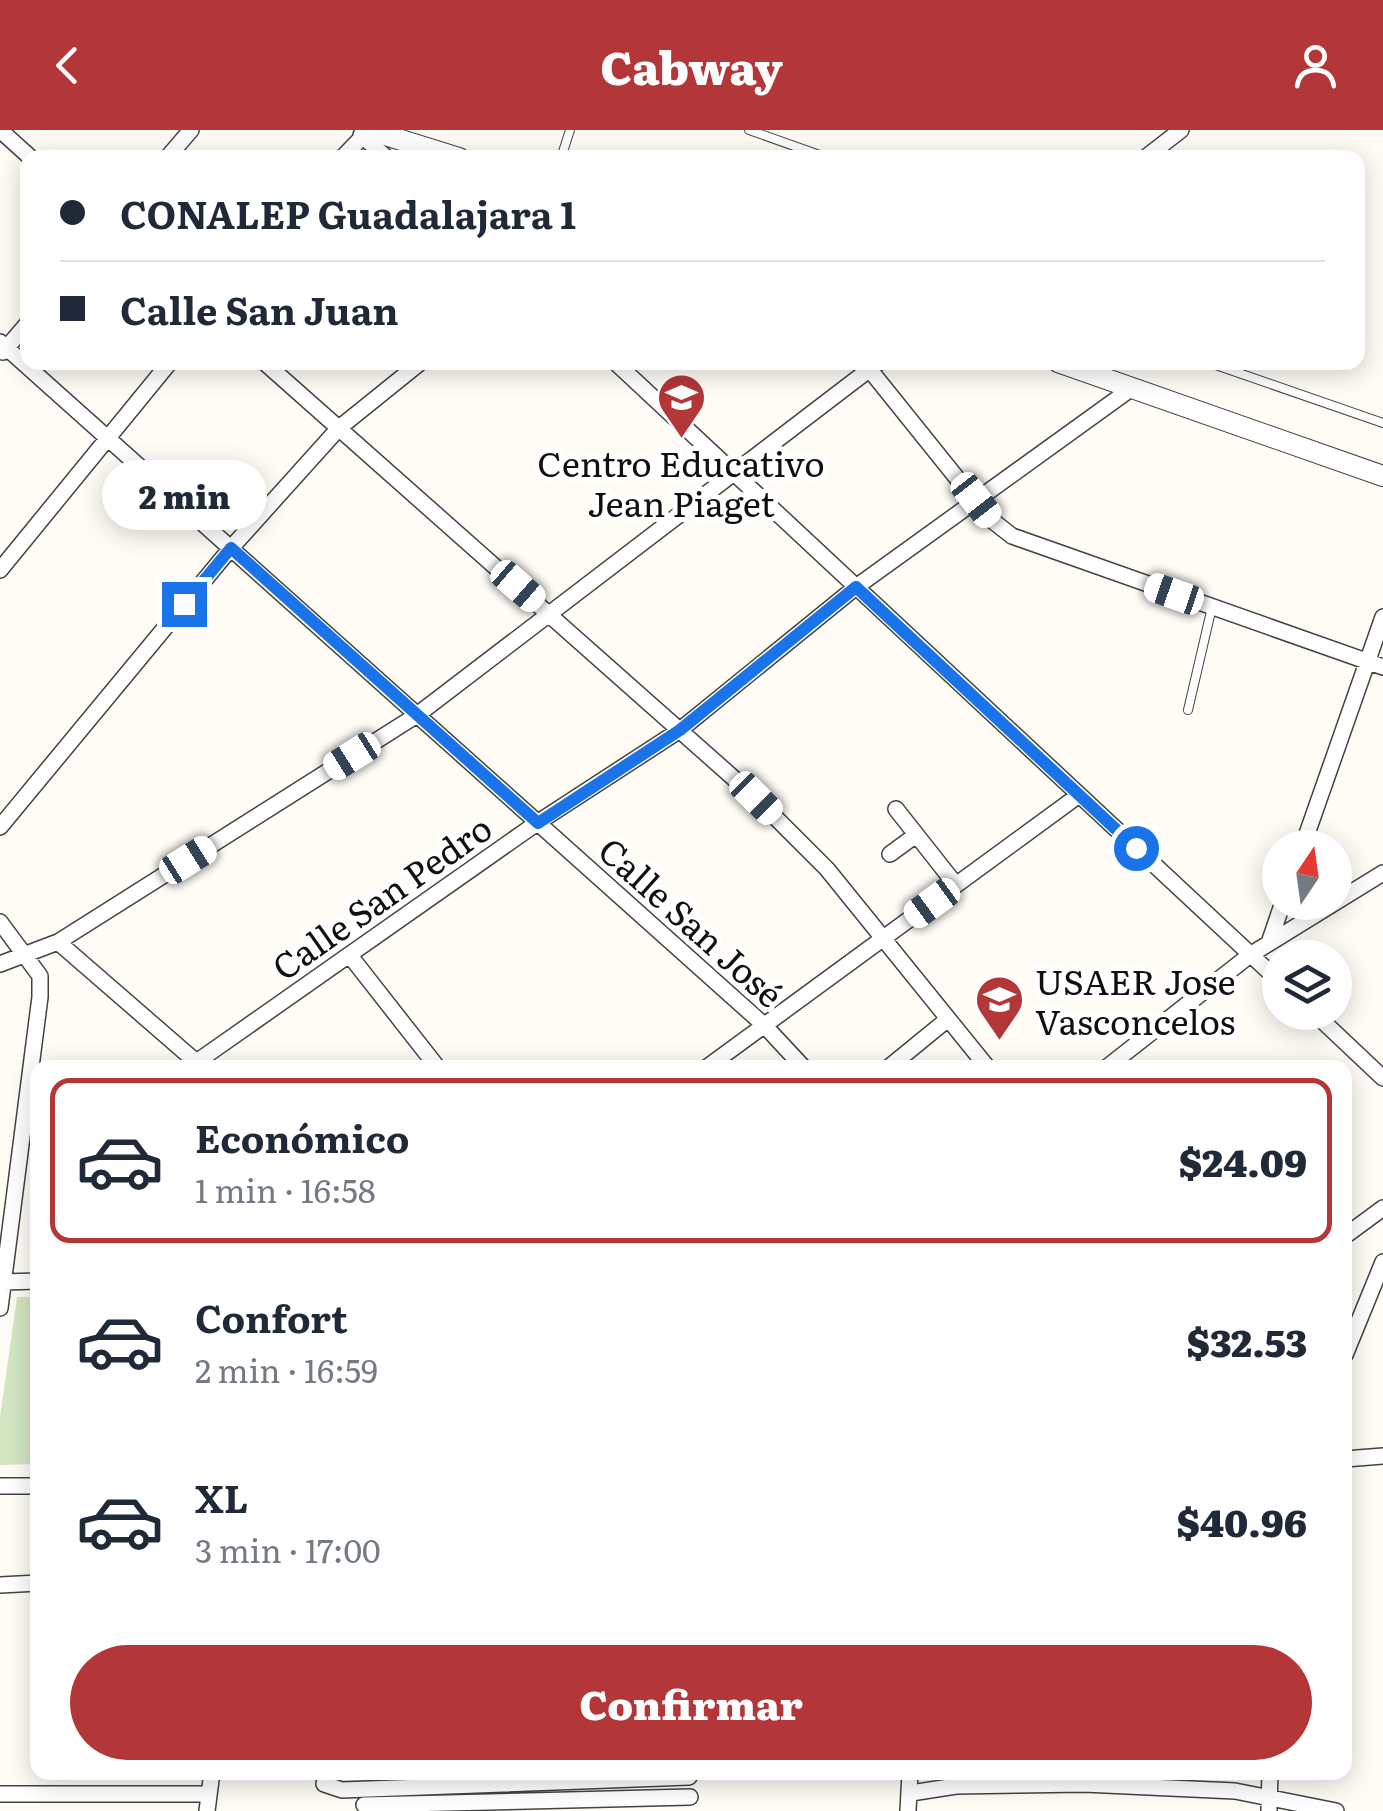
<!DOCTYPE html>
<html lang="es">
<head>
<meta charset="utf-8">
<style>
	:root { --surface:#fff; --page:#f2f2f3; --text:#1f2937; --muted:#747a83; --line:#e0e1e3; --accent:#b33638 }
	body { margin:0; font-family:Literata,serif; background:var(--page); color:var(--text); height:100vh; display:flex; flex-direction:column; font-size:38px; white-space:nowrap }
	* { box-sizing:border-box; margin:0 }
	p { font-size:32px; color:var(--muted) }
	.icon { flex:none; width:55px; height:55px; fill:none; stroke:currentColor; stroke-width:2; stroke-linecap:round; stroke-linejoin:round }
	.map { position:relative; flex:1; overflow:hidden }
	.sheet { position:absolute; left:30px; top:930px; width:1322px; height:720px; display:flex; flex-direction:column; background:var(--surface); border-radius:20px; box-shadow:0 5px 25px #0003 }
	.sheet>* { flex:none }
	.hud { position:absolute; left:20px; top:20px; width:1345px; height:220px; border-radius:20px; box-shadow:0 5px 25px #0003; display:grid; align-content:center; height:220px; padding:0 40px; background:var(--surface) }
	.needle { width:65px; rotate:13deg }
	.controls { position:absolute; left:1262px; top:700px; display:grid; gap:20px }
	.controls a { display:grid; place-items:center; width:90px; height:90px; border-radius:50%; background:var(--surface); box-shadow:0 5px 25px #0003; font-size:50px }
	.end { position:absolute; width:45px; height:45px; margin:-22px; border:12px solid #1a73e8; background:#fff; box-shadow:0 0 0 5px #fff }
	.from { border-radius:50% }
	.bubble { position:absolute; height:70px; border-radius:35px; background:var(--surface); box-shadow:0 5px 25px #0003; font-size:32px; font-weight:800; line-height:70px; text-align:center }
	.car { position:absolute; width:30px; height:60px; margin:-30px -15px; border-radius:12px; box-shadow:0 0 8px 2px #0007; background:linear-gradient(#fff 24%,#345 0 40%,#fff 0 76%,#345 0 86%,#fff 0) }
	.hud b { display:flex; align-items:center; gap:35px; height:95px; font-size:38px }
	.hud b+b { border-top:2px solid var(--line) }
	.hud i { width:25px; height:25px; background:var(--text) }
	ul { padding:18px 0 0; list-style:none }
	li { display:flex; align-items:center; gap:30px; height:165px; margin:0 20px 15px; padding:0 20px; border:5px solid transparent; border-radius:20px }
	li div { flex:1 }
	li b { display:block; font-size:38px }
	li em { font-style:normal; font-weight:800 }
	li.active { border-color:var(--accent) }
	li>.icon { width:90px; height:90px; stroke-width:1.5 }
	.cta { display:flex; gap:20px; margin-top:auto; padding:20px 40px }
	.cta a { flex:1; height:115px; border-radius:60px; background:var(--accent); color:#fff; font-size:40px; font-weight:800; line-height:115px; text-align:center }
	header { display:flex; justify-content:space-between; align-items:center; height:130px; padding:0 40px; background:var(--accent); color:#fff; font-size:45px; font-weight:800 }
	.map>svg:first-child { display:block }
</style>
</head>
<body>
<header><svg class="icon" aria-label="back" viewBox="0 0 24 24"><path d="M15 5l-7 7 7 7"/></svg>Cabway<svg class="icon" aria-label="person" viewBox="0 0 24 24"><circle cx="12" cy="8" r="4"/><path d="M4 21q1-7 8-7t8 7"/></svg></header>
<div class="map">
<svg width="1383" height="1681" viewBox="0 0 1383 1681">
	<rect width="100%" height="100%" fill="#fefcf5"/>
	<path fill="#d3e6c1" d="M17,1167h20v167l-37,1v-48z"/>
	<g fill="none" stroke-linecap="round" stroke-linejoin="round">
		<defs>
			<path id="service" d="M749,0l79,28
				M561,28l9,-28
				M1207,232l176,61
				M1188,580l24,-103"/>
			<path id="minor" d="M0,0l31,28
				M361,5l26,23
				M167,28l24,-28
				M342,28l27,-28
				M1145,28l36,-28
				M0,212l764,683 40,43
				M3,222l25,-29
				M264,232l492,436 71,71 161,199
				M615,232l665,620
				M870,240l119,148 23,18 371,131
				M0,440l170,-208
				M896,679l60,76
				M0,697l231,-279 108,-120 82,-66
				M1302,718l81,-231
				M890,724l26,-19
				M0,792l40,54v21l-40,311
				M58,812l144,125
				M1269,813l14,-41
				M351,827l87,111
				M0,834l58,-22 359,-227 462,-353
				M1313,882l70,66
				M188,938l349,-245 143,-93 176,-143 276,-199
				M706,938l373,-273
				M888,938l60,-49
				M1106,938l144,-113 133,-82
				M1345,1106l38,-28
				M3,1152l35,-1
				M1345,1225l38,-93
				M1345,1329l38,-3
				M0,1356h38
				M0,1455l38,-2
				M327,1642l-3,12 18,6 347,-13
				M911,1663l45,-7 128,-2 151,7 101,20
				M0,1664h209
				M364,1675l326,-8
				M207,1681l5,-39
				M908,1681l2,-39
				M1269,1681l1,-39"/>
			<path id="tertiary" d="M369,0l90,28
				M1058,232l325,114"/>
		</defs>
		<use href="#service" stroke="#434343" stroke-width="10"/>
		<use href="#minor" stroke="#434343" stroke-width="18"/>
		<use href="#tertiary" stroke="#434343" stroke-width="22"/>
		<use href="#service" stroke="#fff" stroke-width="8"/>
		<use href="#minor" stroke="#fff" stroke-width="15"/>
		<use href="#tertiary" stroke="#fff" stroke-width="20"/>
	</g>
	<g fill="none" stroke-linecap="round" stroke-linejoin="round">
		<path stroke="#1a73e8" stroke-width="12" d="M184,474l47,-56 307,275 142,-93 176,-143 280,261"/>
	</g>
	<defs>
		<symbol id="school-pin" viewBox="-11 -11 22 30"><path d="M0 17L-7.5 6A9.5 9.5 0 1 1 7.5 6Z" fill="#b33638" stroke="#fff"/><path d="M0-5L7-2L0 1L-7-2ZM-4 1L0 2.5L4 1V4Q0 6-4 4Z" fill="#fff"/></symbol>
	</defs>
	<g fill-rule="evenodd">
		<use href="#school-pin" x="654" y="240" width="55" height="75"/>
		<use href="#school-pin" x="972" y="842" width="55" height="75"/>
	</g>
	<g text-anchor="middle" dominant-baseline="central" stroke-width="10" stroke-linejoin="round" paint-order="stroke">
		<g font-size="35" fill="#101010" stroke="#fff">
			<text x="681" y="332">Centro Educativo<tspan x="681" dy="40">Jean Piaget</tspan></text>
			<text x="1035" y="850" text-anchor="start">USAER Jose<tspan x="1035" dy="40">Vasconcelos</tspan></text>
		</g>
		<g font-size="35" fill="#101010" stroke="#fff">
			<text transform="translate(381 766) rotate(-35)">Calle San Pedro</text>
			<text transform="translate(692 791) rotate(42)">Calle San José</text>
		</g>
	</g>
</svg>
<div class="controls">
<a><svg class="needle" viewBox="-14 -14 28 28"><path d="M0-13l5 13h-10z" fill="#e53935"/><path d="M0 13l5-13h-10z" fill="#747a83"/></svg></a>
<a><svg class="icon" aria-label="layers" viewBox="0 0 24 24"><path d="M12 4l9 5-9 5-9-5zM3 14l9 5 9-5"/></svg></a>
</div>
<i class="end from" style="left:1136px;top:718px"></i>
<i class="end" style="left:184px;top:474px"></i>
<div class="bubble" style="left:102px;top:330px;width:165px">2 min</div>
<i class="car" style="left:976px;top:370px;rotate:142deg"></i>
<i class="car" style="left:518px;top:456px;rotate:131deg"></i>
<i class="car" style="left:1174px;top:464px;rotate:289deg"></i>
<i class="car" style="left:352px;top:626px;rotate:238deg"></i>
<i class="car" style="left:756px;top:668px;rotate:135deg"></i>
<i class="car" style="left:188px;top:730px;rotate:58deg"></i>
<i class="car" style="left:932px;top:773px;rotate:234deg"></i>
<div class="hud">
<b><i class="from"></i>CONALEP Guadalajara 1</b>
<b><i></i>Calle San Juan</b>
</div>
<section class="sheet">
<ul>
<li class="active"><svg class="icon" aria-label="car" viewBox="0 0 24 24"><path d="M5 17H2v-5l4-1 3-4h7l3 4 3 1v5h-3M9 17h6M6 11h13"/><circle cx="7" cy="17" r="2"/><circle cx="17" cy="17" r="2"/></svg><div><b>Económico</b><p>1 min · 16:58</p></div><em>$24.09</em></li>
<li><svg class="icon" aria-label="car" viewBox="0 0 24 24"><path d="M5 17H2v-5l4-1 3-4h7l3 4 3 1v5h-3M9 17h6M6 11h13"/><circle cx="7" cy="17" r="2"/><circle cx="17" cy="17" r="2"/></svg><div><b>Confort</b><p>2 min · 16:59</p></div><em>$32.53</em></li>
<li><svg class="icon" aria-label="car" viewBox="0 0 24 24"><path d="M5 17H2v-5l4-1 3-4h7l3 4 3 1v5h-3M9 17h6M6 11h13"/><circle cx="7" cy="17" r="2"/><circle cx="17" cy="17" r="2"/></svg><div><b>XL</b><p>3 min · 17:00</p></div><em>$40.96</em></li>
</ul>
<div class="cta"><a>Confirmar</a></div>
</section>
</div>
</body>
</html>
